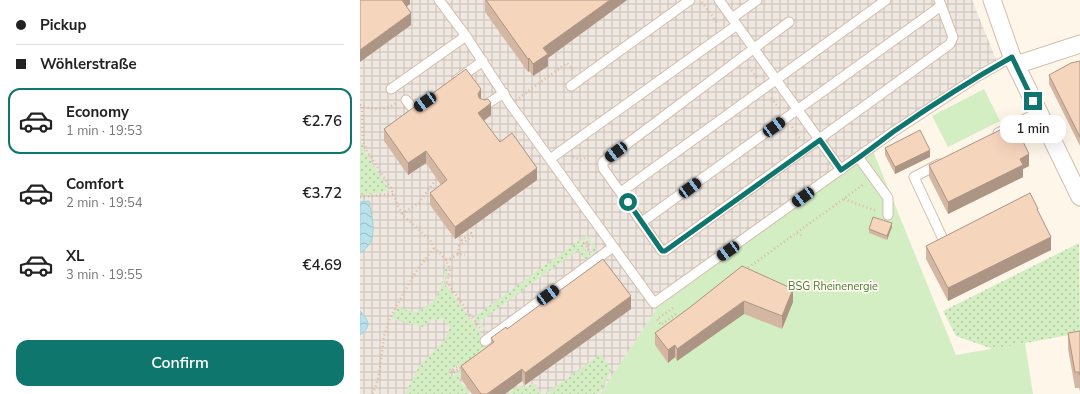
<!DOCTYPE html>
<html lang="en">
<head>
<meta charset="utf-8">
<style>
	:root { --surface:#fff; --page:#f6f6f6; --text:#222; --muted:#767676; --line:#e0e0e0; --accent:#0f766e }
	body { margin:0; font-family:"Nunito Sans",sans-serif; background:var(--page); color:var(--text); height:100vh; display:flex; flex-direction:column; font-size:15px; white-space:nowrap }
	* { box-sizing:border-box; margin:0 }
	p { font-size:13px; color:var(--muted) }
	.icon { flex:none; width:22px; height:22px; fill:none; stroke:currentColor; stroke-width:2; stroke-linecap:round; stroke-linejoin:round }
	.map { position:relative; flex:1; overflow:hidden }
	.sheet { display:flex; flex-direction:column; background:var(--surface); width:360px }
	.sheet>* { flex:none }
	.banner { display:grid; align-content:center; height:88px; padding:0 16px; background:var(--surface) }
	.end { position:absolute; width:18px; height:18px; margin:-9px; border:5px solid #0f766e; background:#fff; box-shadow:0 0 0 2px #fff }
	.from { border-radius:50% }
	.bubble { position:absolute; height:28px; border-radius:12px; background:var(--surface); box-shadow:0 4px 16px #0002; font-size:13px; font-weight:600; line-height:28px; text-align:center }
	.car { position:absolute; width:12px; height:24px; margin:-12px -6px; border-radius:5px; box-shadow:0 0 3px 1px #0007; background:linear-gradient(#222 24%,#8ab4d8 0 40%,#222 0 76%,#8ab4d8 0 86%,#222 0) }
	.banner b { display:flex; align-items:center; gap:14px; height:38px; font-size:15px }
	.banner b+b { border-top:1px solid var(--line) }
	.banner i { width:10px; height:10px; background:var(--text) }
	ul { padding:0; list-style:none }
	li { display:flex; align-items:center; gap:12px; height:66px; margin:0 8px 6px; padding:0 8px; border:2px solid transparent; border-radius:12px }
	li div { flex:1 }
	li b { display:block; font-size:15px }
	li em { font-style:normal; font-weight:600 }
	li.on { border-color:var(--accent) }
	li>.icon { width:36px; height:36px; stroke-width:1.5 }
	.primary-button { display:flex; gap:8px; margin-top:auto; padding:8px 16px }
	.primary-button a { flex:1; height:46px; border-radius:12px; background:var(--accent); color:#fff; font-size:16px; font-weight:600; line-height:46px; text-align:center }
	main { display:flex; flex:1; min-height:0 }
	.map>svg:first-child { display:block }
</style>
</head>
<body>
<main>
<section class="sheet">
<div class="banner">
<b><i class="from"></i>Pickup</b>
<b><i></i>Wöhlerstraße</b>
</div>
<ul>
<li class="on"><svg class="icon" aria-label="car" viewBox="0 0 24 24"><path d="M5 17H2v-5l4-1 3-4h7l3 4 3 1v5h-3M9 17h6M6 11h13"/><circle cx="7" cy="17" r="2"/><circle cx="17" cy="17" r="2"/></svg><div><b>Economy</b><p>1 min · 19:53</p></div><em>€2.76</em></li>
<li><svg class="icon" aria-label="car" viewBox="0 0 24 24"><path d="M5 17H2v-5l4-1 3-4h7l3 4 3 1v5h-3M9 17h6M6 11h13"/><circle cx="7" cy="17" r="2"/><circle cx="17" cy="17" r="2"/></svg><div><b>Comfort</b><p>2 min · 19:54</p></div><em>€3.72</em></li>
<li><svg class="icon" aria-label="car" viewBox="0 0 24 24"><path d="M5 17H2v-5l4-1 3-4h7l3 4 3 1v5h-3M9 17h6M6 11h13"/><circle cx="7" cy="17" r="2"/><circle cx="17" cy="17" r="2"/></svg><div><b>XL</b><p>3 min · 19:55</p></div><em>€4.69</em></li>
</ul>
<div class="primary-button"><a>Confirm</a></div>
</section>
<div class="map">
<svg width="720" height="394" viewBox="0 0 720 394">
	<defs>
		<pattern id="industrial-grid" width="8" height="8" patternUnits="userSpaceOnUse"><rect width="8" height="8" fill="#efe8e1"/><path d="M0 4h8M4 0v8" fill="none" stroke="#c7bfb8"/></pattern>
		<pattern id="grass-dots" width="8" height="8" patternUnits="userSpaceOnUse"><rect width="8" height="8" fill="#d4eec4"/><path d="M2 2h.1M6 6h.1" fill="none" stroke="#b1c4a1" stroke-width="1.8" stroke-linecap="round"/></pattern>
		<pattern id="water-waves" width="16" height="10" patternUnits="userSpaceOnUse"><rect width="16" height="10" fill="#b9e2eb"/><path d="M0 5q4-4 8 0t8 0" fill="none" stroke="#9bbac0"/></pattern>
	</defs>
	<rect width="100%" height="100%" fill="#fef6e8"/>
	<path fill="url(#industrial-grid)" d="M0,0h612l26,64 -149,101 -191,142 -58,87h-240z"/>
	<path fill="url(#grass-dots)" d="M0,115l1,1v25l4,11 22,35 2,3 -10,3 -19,2z
		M227,235l10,16 -4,3 -3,-4 3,-3 -7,-8 -5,3 6,10 1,-1 3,4 -6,5 -7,-10 -98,71 7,10 -1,1 -12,-15z
		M719,243l1,90 -87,16 -37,-13 -13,-25z
		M86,265l2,6 -4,12 38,52 -2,1 8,10 -29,22 -2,-3 -9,7 4,5 37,-28 4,5 -34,26 11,14h-65l15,-29 25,-25 5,-13 -7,-8 -12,1 -8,7 -31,-8 5,-12c6,2 13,4 18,5 4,0 6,-2 9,-4 16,-8 19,-26 22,-43z
		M241,354l10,17 -12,22 -2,1h-52z
		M174,383l8,11h-35l11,-8 9,1z"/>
	<path fill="#d4eec4" d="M624,89l16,32 -52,26 -16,-31z
		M511,146l85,209 69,-12 8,51h-433l58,-87 191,-142z"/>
	<path fill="url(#water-waves)" stroke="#9fd2dd" d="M9,201c3,18 11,40 -9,52v-51z
		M0,311c9,10 12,15 0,24z"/>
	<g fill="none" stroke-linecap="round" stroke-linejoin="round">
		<defs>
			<path id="service" d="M79,0l27,36 44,68 144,199 239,-171 87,-57 32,-18
				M359,0l122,170
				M372,18l25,-18
				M429,22l-186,140v6l59,83h3l285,-207 3,-7 -14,-37
				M98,79l25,-18
				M211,86l119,-86
				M31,89l75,-53
				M46,100l8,10 7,-5
				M124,106l20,-13
				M638,133l41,-21
				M499,158l29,40v17
				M190,159l187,-134
				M579,164l-25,13 28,60
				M261,192l265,-192
				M282,222l299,-216
				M125,341l128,-94"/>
			<path id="minor" d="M632,0l20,57 68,140
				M656,65l64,-21"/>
		</defs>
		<use href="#service" stroke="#d3beac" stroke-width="11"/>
		<use href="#minor" stroke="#d3beac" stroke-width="19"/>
		<path stroke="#dcb89f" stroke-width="2.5" stroke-dasharray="1 3" stroke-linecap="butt" d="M342,2l16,22
			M389,67l9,12
			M159,98l48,-35 6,8
			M411,98l8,10
			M0,105c11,5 26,6 36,-2
			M2,107l1,34 4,10 24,37 6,16 5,10 28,26 4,8 7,6 5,6 4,9 -3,13 34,48
			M432,127l8,12
			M213,157l8,3 6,-3
			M0,197l33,-3
			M484,199l33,12
			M42,214l17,-11 17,-24
			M437,233l6,3
			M229,250l-5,-7 2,-2 5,7
			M98,254l1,-8 14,-10 -2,-3 -9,7 -3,-4
			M86,260l4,-1 8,-5 7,1
			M385,270l119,-86
			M313,308l-16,11 4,6 16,-12
			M97,367l-6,5 1,2 12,-9
			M13,394l6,-18 5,-40 6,-18 25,-45 19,-25"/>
		<use href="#service" stroke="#fff" stroke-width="9"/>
		<use href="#minor" stroke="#fff" stroke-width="17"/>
	</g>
	<path fill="#d4b7a3" d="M125,0h142l-79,58v8l-15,10 -4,-5 -1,1 -43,-60z
		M720,61v85l-31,-62v-9z
		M121,98l10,17 -7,6 16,21 37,38 -82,59 -25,-34v-12l11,-8 -15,-22 -18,12 -24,-34v-12z
		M645,130l24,36 -6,3v8l-75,37 -19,-37v-12z
		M525,148l45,9 -35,17 -10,-19z
		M678,211l13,39 -103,51 -22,-42v-13z
		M532,227l-5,13 -18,-7v-4z
		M382,266l51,36 -11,27 -38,-15 -67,47 -2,-4 -7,6 -13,-18v-12l34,-25z
		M271,309l-106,76 -3,-4 -17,13h-33l-11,-15v-13l30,-21v-7l16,-9z
		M720,331v60l-1,-3h-4l-7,-39v-16z"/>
	<path fill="#ac9584" d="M41,0h9v4l-9,7z
		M250,0h17l-79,58v8l-15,10v-12l10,-16z
		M51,13v12l-51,37v-12z
		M169,58v13l-1,1v-13z
		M121,89v12l-3,-7z
		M131,103v12l-13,10v-12z
		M570,150v7l-35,17v-7z
		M66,151v12l-18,12v-12z
		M669,154v12l-6,3v8l-75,37v-12l72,-43z
		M177,168v12l-82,59v-12z
		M532,223v4l-5,13v-4z
		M691,237v13l-103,51v-13z
		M433,289v13l-11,27v-13z
		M271,296v13l-106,76v-12z
		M384,301v13l-67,47v-12z
		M315,345v12l-7,6v-13z
		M162,369v12l-17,13h-18z"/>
	<path fill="#f6d5bd" stroke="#ac9584" d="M0,0h42l9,13 -51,37z
		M126,0h124l-67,48 5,6 -15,10 -4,-6 -1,1z
		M720,61v76l-31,-62 22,-12z
		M106,69l15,20 -3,5 1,4 5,2 4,-1 3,4 -13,10 22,29 12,-9 25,35 -82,59 -25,-34 17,-13 -21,-29 -18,12 -24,-34z
		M655,125l14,29 -9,5 3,6 -75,37 -19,-37 75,-37 1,2z
		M560,130l10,20 -35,17 -10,-19z
		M670,193l8,16h-1l14,28 -103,51 -22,-42z
		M513,217l19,6 -5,13 -18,-7z
		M243,259l28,37 -106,77 -3,-4 -35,25h-6l-20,-28 33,-24 -3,-4 15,-11 1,2z
		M382,266l51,23 -11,27 -38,-15 -67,48 -2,-4 -7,5 -13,-17 34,-25z
		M720,331v44l-1,-3h-4l-7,-39z"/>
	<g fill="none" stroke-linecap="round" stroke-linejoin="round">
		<path stroke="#0f766e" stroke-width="5" d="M268,202l34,49h3l155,-111 21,30c18,-12 35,-25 52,-38 39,-27 78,-52 119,-75l21,44"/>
	</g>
	<g text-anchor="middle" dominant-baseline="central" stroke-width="3.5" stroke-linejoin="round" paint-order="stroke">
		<g font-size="11" fill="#4d7c3c" stroke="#fff9f0">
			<text x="473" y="286">BSG Rheinenergie</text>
		</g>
	</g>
</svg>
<i class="end from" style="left:268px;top:202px"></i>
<i class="end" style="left:673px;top:101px"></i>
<div class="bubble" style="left:640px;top:115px;width:66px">1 min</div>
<i class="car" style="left:65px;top:102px;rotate:235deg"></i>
<i class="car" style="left:414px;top:127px;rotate:54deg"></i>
<i class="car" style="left:256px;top:152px;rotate:233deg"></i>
<i class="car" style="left:330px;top:188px;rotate:54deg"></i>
<i class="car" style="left:443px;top:197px;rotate:234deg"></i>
<i class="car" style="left:368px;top:251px;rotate:235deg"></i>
<i class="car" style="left:188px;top:295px;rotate:54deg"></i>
</div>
</main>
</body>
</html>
